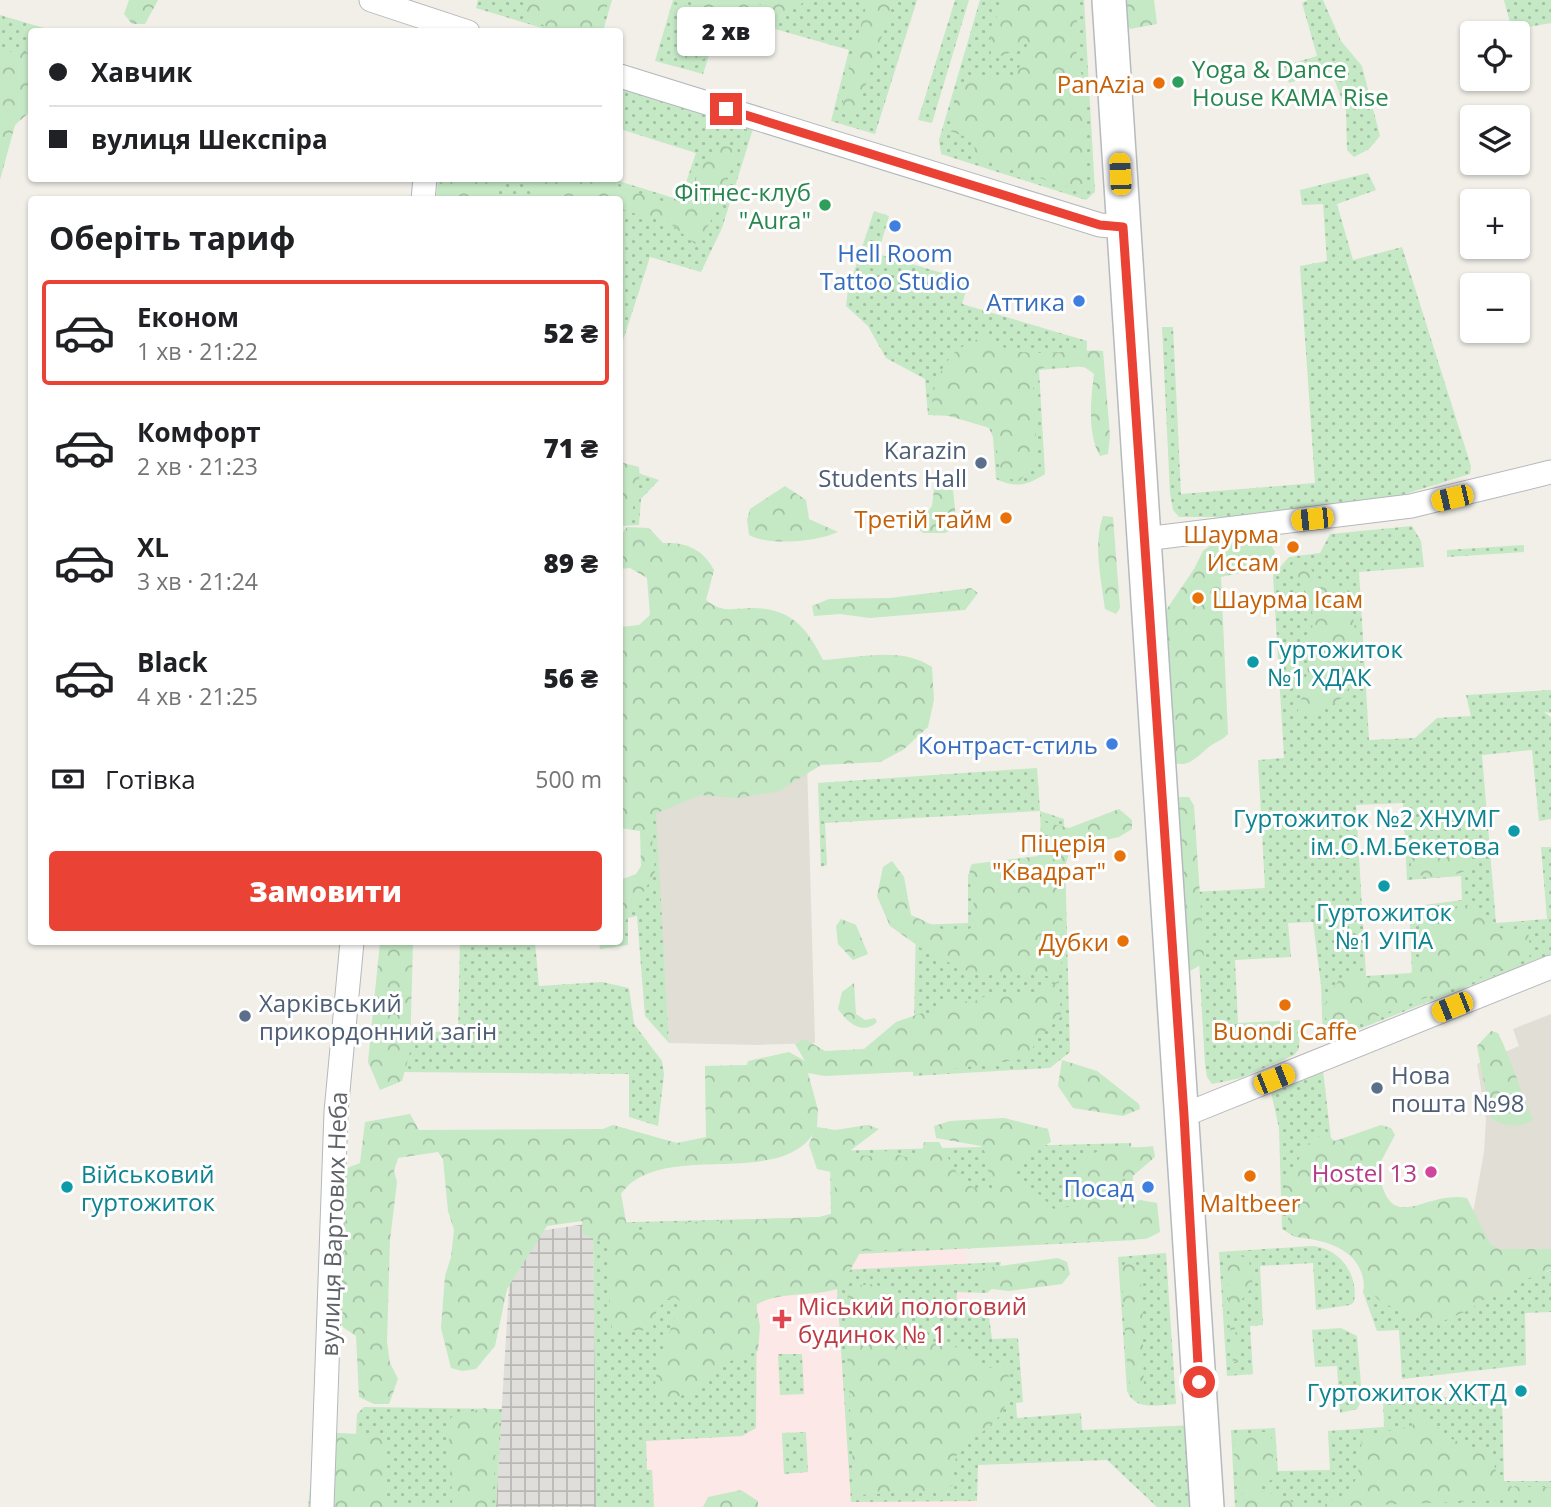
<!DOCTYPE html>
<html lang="uk">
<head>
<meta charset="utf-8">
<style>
	:root { --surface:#fff; --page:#f2f2f2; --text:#202124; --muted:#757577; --line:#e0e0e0; --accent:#ea4335 }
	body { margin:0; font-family:"Open Sans",sans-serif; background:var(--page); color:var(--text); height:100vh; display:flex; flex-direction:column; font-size:26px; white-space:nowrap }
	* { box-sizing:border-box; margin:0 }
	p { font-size:23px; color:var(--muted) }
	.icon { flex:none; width:38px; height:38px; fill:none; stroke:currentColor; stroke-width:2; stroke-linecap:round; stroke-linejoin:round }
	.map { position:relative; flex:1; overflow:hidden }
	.sheet { position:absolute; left:28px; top:196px; width:595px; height:749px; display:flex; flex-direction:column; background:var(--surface); border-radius:7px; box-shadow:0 2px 5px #0004 }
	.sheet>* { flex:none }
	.top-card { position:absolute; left:28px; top:28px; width:595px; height:154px; border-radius:7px; box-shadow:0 2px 5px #0004; display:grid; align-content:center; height:154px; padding:0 21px; background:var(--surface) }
	.controls { position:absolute; left:1460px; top:21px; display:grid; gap:14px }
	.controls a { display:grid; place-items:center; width:70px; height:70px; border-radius:7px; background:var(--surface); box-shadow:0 2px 5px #0004; font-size:35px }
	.end { position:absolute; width:32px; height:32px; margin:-16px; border:9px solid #ea4335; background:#fff; box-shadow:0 0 0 4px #fff }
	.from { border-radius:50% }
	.bubble { position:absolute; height:49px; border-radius:7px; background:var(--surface); box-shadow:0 2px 5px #0004; font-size:23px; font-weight:800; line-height:49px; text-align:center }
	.car { position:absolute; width:21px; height:42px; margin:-21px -10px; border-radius:9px; box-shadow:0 0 5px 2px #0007; background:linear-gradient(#f5c518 24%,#345 0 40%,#f5c518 0 76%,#345 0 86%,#f5c518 0) }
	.top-card b { display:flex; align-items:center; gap:24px; height:66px; font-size:26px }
	.top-card b+b { border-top:2px solid var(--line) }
	.top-card i { width:18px; height:18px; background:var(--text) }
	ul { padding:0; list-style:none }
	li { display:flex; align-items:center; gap:21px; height:105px; margin:0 14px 10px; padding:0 7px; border:4px solid transparent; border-radius:7px }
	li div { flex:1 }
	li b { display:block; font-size:26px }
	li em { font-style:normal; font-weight:800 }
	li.active { border-color:var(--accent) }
	li>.icon { width:63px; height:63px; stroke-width:1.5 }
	h2 { padding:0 21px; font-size:32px; line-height:84px }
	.pay { display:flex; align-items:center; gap:18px; height:77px; padding:0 21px; font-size:26px }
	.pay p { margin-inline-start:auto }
	.primary-button { display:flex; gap:14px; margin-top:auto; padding:14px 21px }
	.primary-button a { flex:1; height:80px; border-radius:7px; background:var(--accent); color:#fff; font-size:28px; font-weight:800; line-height:80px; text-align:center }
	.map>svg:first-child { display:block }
</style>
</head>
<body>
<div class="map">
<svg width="1551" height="1507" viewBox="0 0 1551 1507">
	<defs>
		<pattern id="industrial-grid" width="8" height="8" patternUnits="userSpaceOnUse" patternTransform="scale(1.75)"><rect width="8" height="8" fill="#e0deda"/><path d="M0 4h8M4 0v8" fill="none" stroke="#b9b8b5"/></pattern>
		<pattern id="grass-dots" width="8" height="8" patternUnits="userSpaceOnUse" patternTransform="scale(1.75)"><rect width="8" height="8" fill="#c5e8c5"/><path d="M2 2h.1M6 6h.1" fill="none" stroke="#a3c0a4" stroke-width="1.8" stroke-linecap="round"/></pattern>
		<pattern id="forest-crowns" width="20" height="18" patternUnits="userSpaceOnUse" patternTransform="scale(1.75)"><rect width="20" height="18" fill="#c5e8c5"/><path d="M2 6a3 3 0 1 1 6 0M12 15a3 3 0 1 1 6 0" fill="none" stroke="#a3c0a4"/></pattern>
	</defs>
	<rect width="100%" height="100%" fill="#f1efe8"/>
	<path fill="url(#industrial-grid)" d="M593,1223l5,284h-102l16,-272z"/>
	<path fill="#e1ded6" d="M804,655l11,388 -57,2 -89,-2 -15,-248z
		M1551,1014v255l-84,-23 17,-94 2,-33 -9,-55 42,-18 -6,-17z"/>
	<path fill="#fce8e6" d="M965,1214l10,293h-378l-4,-284z"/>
	<path fill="url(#grass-dots)" fill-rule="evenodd" d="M478,0h134l-9,31h-51l-76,-23z
		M673,0h244l-42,134 -44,-13 18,-71 -127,-36 -19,60 -48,-13z
		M955,0h14l-37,123 -14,-3z
		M980,0h104l11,192 -9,8 -145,-46 -2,-14z
		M1308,0h15l18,41 21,25 18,70 -11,13 -15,8 -7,-7 -1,-39 -15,-41 -42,13 -5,-17 33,-10 -15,-53z
		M1504,0h47v23l-39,7z
		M0,15l54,16 -22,1 -1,75 -31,-9z
		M620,80l132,43 1,6 -31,99 -21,44 -51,-15 -30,93v-150h-168l2,-21 155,-1 71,22 16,-47 -76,-24z
		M1368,173l8,17 -39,14 16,56 49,-13 69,219 -1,8 -78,24 -161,19h-52l-6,-7 -3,-17 -8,-166h11l8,167 134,-11 -15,-217 27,-5 -4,-57 -21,1 -2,-15z
		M874,211l15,5 -11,38 91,27 -7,23 125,37 -1,25 -47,4 6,104c-19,12 -29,14 -49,5l-3,-42 -5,-11 -35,-10 -25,-1 -3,-36 -39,-21 -18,-32 -22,-20 2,-16z
		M620,467l39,13 -18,19 -2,26 -19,1z
		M1412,526l9,15 3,26 -65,5 10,168 46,-2 22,-20 34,-2 -5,-21 85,-5v23l-7,-1 7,5v102l-12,2 -7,-71 -50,5 14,168 51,-4 -6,-72h10v107l-225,88 -3,-4 -2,-53 -8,-63 -25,1 3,34 -56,3 3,63 62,-3 -1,29 -5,6 -53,23 -29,6 -5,-7 -2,-13 -10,-172 70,-4 -7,-128 26,-2 -11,-183 16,-18 31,-4 10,-19zM1403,803l4,77 54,-4 1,24 -53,7 3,66 -46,3 -10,-171z
		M1524,545v7l-77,5v-7z
		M1037,768l3,43 24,8 6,233 -20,16 -137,8 3,-151 52,-2v-49l74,-4 -2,-59 -215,12 2,42 -6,2 -3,-84z
		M656,813l13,230 -24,-27 -8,-100 -9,2v27l-28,4 -1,-7h21v-62l24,-6v-60z
		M460,942h75l4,44 63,-4 27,6 5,36 28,37 2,13 -6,52 -29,-9v-43l-229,-2 6,-39 52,-2z
		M1323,1070l8,69 -23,42 -13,56 -13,-8 -3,-101 -8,-36z
		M1131,1143l5,97 -379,19 -1,169 -14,8 -96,5 1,29h5l2,37h-58l-3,-284 238,-6 -1,-66z
		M1312,1246c28,2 47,29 42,56l-4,3 -34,5 -3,-47 -53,3 3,59 -13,1 3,48 -26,2 -8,-124z
		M1166,1253l10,151c-19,1 -41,7 -49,-13l-9,-134z
		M1001,1262l-6,24 -8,7 -30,-1 -1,15 22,-2 10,4 4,30 26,-1 5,64 -7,1 1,15 64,-5 1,17 114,-5 5,82h-44l-50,-47 -129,5 -1,36 -126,1 -14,-212 4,-20z
		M1551,1271v41l-26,1 1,52 -124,14 -3,-49 -22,1 -14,-39 1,-6 83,5z
		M1341,1328l16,8 5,63 -5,10 -17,4 -3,-47 -22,1 -3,-37z
		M778,1354h24l2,40 -24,1z
		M1383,1396l119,2 2,83h47v26h-316l-4,-77 44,-2 3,43 52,-1 -2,-39 56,-4z
		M364,1407l138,2 -6,98h-144l5,-93z
		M806,1432l2,40 -24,2 -2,-41z"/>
	<path fill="url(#forest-crowns)" fill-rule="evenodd" d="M129,0h29l-13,24h-13l-8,-10z
		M528,0h81l-10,32c-20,0 -78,1 -71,-32z
		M693,0h112c-11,14 -30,16 -44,4l-47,20 -10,35 -14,6 -11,-6 -2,-9z
		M868,0h26l-37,111 -9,2 -6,-5 5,-33z
		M1006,0h71c2,25 -6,51 5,75l4,113h-15l-93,-30 -7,-19 -21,-8 11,-45 15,-10 38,1 10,-19 4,-17 -24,15 -13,-2 -1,-25z
		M1121,0h33l3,24 -27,5 -6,-7z
		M6,51l25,2 1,57 -17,15 -15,55v-125z
		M723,145l15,5c-13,34 -18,65 -43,94l-28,-23 -47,-11v-10l-77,-1 -18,-20h72l68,23 21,-3 18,-37z
		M438,179v-1l72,1 -11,6 -9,14h-54z
		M986,337c33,27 78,11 117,14l7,85 -2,18 -8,2c-13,-22 -9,-58 -6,-82 -16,-15 -36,-10 -55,-5l-6,11 4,73 -4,15 -14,13 -17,-4 -9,-48 -54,-16 -7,-10c3,-32 22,-60 54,-66z
		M620,462l19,5c2,20 -5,34 -9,53l-10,-1z
		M936,473l16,8 5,46 -12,6h-22l-6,-6 15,-21z
		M785,486l21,14 3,19 29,13c-22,10 -68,14 -89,3l-2,-15 3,-11z
		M1103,516l10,1 7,91 -4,6 -11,-5c-4,-30 -12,-65 -2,-93z
		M627,527l22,1 14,15c23,-1 40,6 51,27l-8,30c18,14 26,8 47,8 38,0 55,21 70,52 37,-2 77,-14 109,7l2,33 -6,27 -25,23 -23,12 -59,3 -42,26 -41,7 -38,-3 -50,21 5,57 -35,57v-50l16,-6 5,-8 -1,-35 -20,-3v-201l19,-2 11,-10 -3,-37 -17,-10 -10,1v-33z
		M1263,531l12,21 -6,14 -48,11 7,157c-6,7 -13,8 -19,13 -13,10 -22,24 -40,13l-11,-138 36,-53 9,-18 15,-12z
		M1297,562l12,5 9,11 29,10c7,30 17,74 0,103 -10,16 -32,21 -47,26l-3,-4c8,-15 18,-87 15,-103 -4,-15 -13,-32 -20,-46z
		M971,588l7,5 -13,17 -95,8 -30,-4 -26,2 -2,-10 17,-7 61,-1z
		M1174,797h15l5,9 10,150 -2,8 -12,7 -8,-2z
		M1119,809l13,11v9l-13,8 -48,10 -9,30v84l-3,11 -8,5 -19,-4 -58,1 -46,-21 -38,-27 -13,-30 6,-29 9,-6 12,16 7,38c11,4 21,11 31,14 59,17 17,-46 30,-65l66,-8 11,-20 -5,-14 25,6z
		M1462,849l8,2v18c-14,7 -47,12 -58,2l-2,-13 4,-3z
		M1470,906l20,21 38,4 3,23 -5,6 -188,71 -6,-3 -9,-14c4,-19 11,-30 25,-43 23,10 69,20 72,-19 1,-13 -1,-26 0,-39l10,-6z
		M841,919l15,6 12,29 -15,6 -15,-16 -2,-18z
		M380,942h33l-3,110 -8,29 -22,9 -12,-28z
		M1059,981l2,36 -24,22 -9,19 -81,12 -122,6 -17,-3 10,37 -1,17 18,3 33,-5 11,4 -28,21 3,5 18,1 10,-6 30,9 10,-7 2,-10h15l23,40 27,12 8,-4c-1,-7 -6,-9 -8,-16 -3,-11 0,-18 -8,-28l-45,-8 -2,-12 16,-5 54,-3 44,11 3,13 -19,11 -23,20 31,22 15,15 20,-5 5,-42c31,-25 38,-12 73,-17l2,11 -21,18 -12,5 -5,19 9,6 14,-5 17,3 3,29 -14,7 -285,12 -21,37c-28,10 -59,2 -84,17l4,21 -2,25 -30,11 -37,31 -23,6 -13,-12c3,-32 17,-56 25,-86l-5,-4 -10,3 -23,31 -30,-3 -3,-21 2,-61 -28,-12 -1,-13 -35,5 -40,63 -12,57 -19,23 -14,2 -11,-3 -10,-40 4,-52 6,-19 3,-27 -6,-19 -5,-52 -5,-7 -40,6 -4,13 3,11 -7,58 -3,102 3,21 8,16 -9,25h-15l-15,-7 -3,-61 -12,-8 -11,-14 9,-144 18,-7 5,-41 45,-8 9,16 184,-1 10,-4 64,18 29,-6 -1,-71 42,-1 1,-4 41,-9 16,9 -10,-17 10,-5 20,12 39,-2 32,-27 26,-9h13l15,-13 23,2 10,-5 53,-5zM813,1134l-4,11 8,24 14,3 4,7 -1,34 -15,4 -155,6 -24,7 -13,-3 -6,-33c38,-55 156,-5 192,-60z
		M854,983l2,31 9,6 10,-2 2,4c-15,14 -30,0 -39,-13l4,-17z
		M1491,1031l7,2c14,28 22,58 35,87 -13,8 -29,7 -42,-2l-14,-72z
		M1062,1060l35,11 42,33 1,5 -17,7 -50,-8 -15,-22z
		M1381,1125l10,3 4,7 -17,32c11,73 45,23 89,31l23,46 10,5h51v21l-27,10 -12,12 -29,8 -14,10 -33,14 -54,-21 -18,-17c-2,-37 -38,-46 -69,-49l-6,-8 -4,-41 20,-42 19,-13 11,8z
		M1241,1256l8,4 4,26c-5,7 -14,15 -17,23 -6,17 5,35 2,53h-5l-7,-94 6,-8z
		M1058,1258l9,4 3,12 -8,10 -53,7 -26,-3 -5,-8 1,-11z
		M1126,1262l12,3 4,26 2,103 -12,-2 -4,-15 -7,-108z
		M870,1284c45,8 20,22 36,45 11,17 35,9 50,18 9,6 17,14 25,21l27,-1c3,32 0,46 -27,66 -6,4 -15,3 -19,10 -8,11 -8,29 -9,42l-11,5 -82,5 -6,-8 -9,-176 3,-16 8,-9z
		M485,1408l13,8 -6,91h-40c1,-30 -6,-60 -1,-90z
		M1415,1415c24,3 19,14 35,23 14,7 28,10 42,18l7,27 14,4h38v20h-10l-6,-8 -215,8 31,-16 7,-18 4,-34c14,-8 34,-8 51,-14z
		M316,1432l63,3 5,12v60h-76z
		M1258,1432h9l5,7 2,40 -20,8c13,7 35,9 44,20h-61l7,-21c-11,-12 -13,-37 -7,-51z
		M741,1490l17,11v6h-55l5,-10z"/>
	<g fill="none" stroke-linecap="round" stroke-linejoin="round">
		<defs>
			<path id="street" d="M371,0l97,32
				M620,76l480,149 23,2
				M423,200l2,-22
				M1145,539l266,-33 140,-34
				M1184,1115l367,-148
				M322,1507l14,-395 16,-170"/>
			<path id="secondary" d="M1109,0l98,1507"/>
		</defs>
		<use href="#street" stroke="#b5b8bc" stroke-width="25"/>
		<use href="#secondary" stroke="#b6babf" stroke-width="36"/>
		<use href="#street" stroke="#fff" stroke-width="23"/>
		<use href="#secondary" stroke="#fff" stroke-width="33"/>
	</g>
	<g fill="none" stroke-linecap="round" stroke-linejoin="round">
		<path stroke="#ea4335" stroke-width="9" d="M726,109l374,116 23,2 61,888 15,267"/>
	</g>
	<g fill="#2e9e5b" stroke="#fff" stroke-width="2.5">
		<circle cx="1178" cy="82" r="7"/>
		<circle cx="825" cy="205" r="7"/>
	</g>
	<g fill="#e8710a" stroke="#fff" stroke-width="2.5">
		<circle cx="1159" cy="83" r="7"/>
		<circle cx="1006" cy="518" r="7"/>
		<circle cx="1293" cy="547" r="7"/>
		<circle cx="1198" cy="598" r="7"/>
		<circle cx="1120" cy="856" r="7"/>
		<circle cx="1123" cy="941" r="7"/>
		<circle cx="1285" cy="1005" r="7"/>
		<circle cx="1250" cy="1176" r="7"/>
	</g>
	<g fill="#3f7fe0" stroke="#fff" stroke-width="2.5">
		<circle cx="895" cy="226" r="7"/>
		<circle cx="1079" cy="301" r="7"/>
		<circle cx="1112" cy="744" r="7"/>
		<circle cx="1148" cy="1187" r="7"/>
	</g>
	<g fill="#5c6f8a" stroke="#fff" stroke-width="2.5">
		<circle cx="981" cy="463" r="7"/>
		<circle cx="245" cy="1016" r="7"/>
		<circle cx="1377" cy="1088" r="7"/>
	</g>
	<g fill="#0f9aa8" stroke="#fff" stroke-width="2.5">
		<circle cx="1253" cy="662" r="7"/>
		<circle cx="1514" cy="831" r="7"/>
		<circle cx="1384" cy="886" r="7"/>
		<circle cx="67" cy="1187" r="7"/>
		<circle cx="1521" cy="1391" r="7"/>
	</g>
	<circle fill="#d1479c" stroke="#fff" stroke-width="2.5" cx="1431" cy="1172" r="7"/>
	<path fill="#e0444e" stroke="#fff" stroke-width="2.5" d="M778.5 1308.5h7v7h7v7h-7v7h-7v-7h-7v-7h7z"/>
	<g text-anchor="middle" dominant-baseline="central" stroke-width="6" stroke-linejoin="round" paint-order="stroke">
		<g font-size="24" fill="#27864d" stroke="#fff" text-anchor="start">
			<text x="1192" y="68">Yoga &amp; Dance<tspan x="1192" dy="28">House KAMA Rise</tspan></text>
			<text x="811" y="191" text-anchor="end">Фітнес-клуб<tspan x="811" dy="28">"Aura"</tspan></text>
		</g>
		<g font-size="24" fill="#c56008" stroke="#fff" text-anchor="end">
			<text x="1145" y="83">PanAzia</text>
			<text x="992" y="518">Третій тайм</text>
			<text x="1279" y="533">Шаурма<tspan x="1279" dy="28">Иссам</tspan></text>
			<text x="1212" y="598" text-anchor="start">Шаурма Ісам</text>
			<text x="1106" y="842">Піцерія<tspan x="1106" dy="28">"Квадрат"</tspan></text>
			<text x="1109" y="941">Дубки</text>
			<text x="1285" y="1030" text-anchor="middle">Buondi Caffe</text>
			<text x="1250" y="1202" text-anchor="middle">Maltbeer</text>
		</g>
		<g font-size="24" fill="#366cbe" stroke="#fff" text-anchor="end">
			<text x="895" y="252" text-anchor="middle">Hell Room<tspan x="895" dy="28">Tattoo Studio</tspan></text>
			<text x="1065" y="301">Аттика</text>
			<text x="1098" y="744">Контраст-стиль</text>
			<text x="1134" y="1187">Посад</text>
		</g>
		<g font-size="24" fill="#4e5e75" stroke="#fff" text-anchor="start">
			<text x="967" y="449" text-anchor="end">Karazin<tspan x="967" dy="28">Students Hall</tspan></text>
			<text x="259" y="1002">Харківський<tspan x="259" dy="28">прикордонний загін</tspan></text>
			<text x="1391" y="1074">Нова<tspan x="1391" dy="28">пошта №98</tspan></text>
		</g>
		<g font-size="24" fill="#0d838f" stroke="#fff" text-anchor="start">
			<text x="1267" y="648">Гуртожиток<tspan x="1267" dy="28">№1 ХДАК</tspan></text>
			<text x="1500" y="817" text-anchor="end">Гуртожиток №2 ХНУМГ<tspan x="1500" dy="28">ім.О.М.Бекетова</tspan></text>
			<text x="1384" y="911" text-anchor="middle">Гуртожиток<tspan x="1384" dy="28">№1 УІПА</tspan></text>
			<text x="81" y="1173">Військовий<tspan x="81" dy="28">гуртожиток</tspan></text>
			<text x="1507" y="1391" text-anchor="end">Гуртожиток ХКТД</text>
		</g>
		<g font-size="24" fill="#b23c85" stroke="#fff" text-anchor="end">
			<text x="1417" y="1172">Hostel 13</text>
		</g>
		<g font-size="24" fill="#5f6368" stroke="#fff">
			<text transform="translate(333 1224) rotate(-88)">вулиця Вартових Неба</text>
		</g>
		<g font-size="24" fill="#be3a42" stroke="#fff" text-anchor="start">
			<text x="798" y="1305">Міський пологовий<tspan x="798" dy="28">будинок № 1</tspan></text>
		</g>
	</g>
</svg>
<div class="controls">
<a><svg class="icon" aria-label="locate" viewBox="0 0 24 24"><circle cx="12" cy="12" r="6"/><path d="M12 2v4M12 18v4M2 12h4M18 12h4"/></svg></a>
<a><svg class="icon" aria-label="layers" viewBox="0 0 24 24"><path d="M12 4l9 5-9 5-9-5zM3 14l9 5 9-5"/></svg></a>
<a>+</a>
<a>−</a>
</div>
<i class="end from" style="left:1199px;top:1382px"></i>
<i class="end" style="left:726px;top:109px"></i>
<div class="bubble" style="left:677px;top:7px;width:98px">2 хв</div>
<i class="car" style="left:1120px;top:174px;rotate:357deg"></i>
<i class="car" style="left:1452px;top:498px;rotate:257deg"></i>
<i class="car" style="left:1312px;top:519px;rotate:264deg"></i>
<i class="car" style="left:1452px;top:1007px;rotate:248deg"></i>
<i class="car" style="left:1274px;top:1079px;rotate:68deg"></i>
<div class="top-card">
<b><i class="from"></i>Хавчик</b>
<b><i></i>вулиця Шекспіра</b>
</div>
<section class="sheet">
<h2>Оберіть тариф</h2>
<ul>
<li class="active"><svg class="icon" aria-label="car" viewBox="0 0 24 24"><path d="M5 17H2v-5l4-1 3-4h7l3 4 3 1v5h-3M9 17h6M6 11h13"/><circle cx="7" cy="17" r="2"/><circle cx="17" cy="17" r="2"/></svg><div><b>Економ</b><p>1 хв · 21:22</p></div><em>52 ₴</em></li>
<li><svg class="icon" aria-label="car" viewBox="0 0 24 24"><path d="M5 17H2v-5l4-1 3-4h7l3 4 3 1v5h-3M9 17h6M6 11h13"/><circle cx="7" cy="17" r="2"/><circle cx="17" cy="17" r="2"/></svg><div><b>Комфорт</b><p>2 хв · 21:23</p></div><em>71 ₴</em></li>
<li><svg class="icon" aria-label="car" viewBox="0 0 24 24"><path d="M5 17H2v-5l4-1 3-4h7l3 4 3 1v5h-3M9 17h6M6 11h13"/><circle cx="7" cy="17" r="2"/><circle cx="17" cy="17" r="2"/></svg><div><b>XL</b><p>3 хв · 21:24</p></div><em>89 ₴</em></li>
<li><svg class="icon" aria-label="car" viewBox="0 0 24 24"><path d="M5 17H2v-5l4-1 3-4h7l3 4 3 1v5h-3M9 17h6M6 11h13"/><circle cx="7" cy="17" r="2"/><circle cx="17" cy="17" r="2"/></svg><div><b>Black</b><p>4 хв · 21:25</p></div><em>56 ₴</em></li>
</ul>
<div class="pay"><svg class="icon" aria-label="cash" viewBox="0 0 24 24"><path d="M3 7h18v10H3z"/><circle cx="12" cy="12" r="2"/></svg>Готівка<p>500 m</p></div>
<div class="primary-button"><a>Замовити</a></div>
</section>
</div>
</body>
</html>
